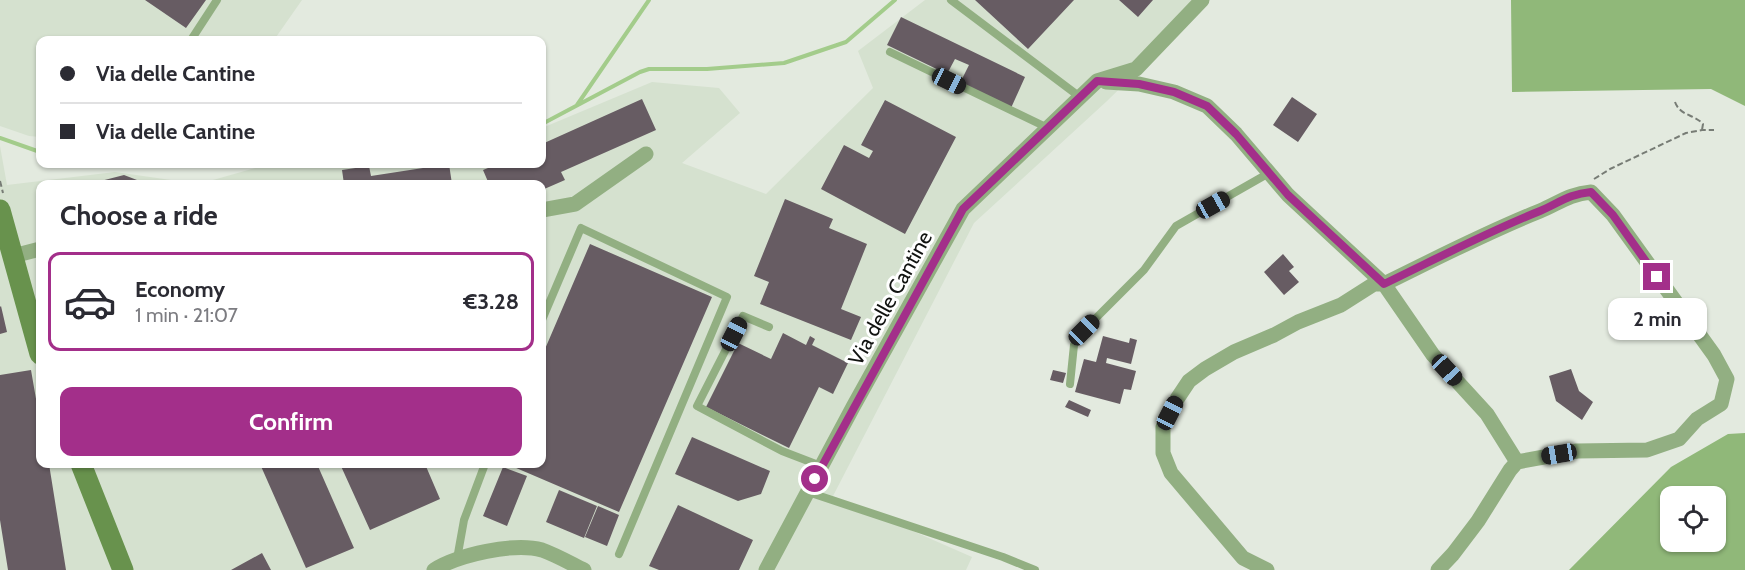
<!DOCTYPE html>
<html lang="en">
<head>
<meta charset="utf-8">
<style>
	:root { --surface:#fff; --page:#f2f2f3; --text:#2b2b33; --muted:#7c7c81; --line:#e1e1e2; --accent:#a32f8a }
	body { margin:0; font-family:Cabin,sans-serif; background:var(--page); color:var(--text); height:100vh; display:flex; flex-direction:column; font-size:22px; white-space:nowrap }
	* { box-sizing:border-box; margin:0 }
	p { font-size:20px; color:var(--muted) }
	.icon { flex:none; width:33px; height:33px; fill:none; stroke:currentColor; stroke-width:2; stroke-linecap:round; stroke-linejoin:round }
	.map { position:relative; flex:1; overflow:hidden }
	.sheet { position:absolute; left:36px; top:180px; width:510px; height:288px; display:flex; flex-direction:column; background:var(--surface); border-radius:12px; box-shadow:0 2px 4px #0004 }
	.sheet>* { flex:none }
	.hud { position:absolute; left:36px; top:36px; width:510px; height:132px; border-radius:12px; box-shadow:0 2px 4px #0004; display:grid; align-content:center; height:132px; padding:0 24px; background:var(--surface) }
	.controls { position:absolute; left:1660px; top:486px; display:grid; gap:12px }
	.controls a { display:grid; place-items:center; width:66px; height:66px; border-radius:12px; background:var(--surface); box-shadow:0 2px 4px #0004; font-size:30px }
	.end { position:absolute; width:27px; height:27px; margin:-14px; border:8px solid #a32f8a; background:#fff; box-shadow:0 0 0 3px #fff }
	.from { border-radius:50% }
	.bubble { position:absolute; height:42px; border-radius:12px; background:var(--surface); box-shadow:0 2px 4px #0004; font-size:20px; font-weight:700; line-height:42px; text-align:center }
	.car { position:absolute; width:18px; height:36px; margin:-18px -9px; border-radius:8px; box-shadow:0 0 4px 2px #0007; background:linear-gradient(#222 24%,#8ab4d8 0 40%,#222 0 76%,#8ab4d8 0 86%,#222 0) }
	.hud b { display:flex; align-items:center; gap:21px; height:57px; font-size:22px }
	.hud b+b { border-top:2px solid var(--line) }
	.hud i { width:15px; height:15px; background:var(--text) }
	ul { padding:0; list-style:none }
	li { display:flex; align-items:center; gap:18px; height:99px; margin:0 12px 9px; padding:0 12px; border:3px solid transparent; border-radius:12px }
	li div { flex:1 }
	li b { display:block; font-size:22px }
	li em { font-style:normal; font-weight:700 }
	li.active { border-color:var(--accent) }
	li>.icon { width:54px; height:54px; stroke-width:1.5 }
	h2 { padding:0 24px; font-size:27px; line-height:72px }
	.button { display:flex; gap:12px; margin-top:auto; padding:12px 24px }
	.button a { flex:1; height:69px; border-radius:12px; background:var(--accent); color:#fff; font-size:24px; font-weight:700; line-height:69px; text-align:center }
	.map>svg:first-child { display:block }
</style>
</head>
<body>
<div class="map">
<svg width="1745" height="570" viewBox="0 0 1745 570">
	<rect width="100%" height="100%" fill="#e3eadf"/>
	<path fill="#d5e1cf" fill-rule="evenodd" d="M0,0h302l-28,40h-234v97l-11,-1 -29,-10z
		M925,0h285l-103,101 -133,122 -141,273 139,61 -6,13h-966v-424l7,39 108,-13 84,12 70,-20h273v-36l110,-46 67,6 21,25 -58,50 84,31 107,-106 -15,-37zM40,184h502v280h-502z"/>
	<path fill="#90b879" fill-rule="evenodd" d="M1511,0h234v106l-34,-17 -199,3z
		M1745,433v137h-176l102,-103 57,-33zM1671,496h45v46h-45z"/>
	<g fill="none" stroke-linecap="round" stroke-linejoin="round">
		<path stroke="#a3cc8b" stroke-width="4" d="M577,105l72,-105
			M542,124l98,-52 9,-3h58l77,-6 62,-21 49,-42
			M0,138l40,14"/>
	</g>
	<path fill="#675c63" d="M145,0h61l-20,28z
		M975,0h99l-46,49z
		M1119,0h34l-15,17z
		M901,17l124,60 -14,31 -51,-25 9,-18 -14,-6 -8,15 -60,-29z
		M1292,97l25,17 -19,28 -25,-17z
		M642,99l14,31 -95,42 4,8 -23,10v-6h-53l-6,-14 15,-6h44v-20z
		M885,100l71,37 -51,97 -84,-45 23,-44 25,13 4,-7 -12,-6z
		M449,164l3,20h-108l-2,-14 27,-4 2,10z
		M124,175l13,5 1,4h-49z
		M785,199l48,20 -4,9 38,16 -26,65 20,8 -10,23 -91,-36 9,-22 -15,-6z
		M590,244l122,53 -93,215 -112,-48h35v-108z
		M1283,254l11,13 -5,4 10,11 -15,13 -20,-23z
		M1,306l6,26 -7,2v-27z
		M783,333l23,12 4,-9 5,3 -3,6 36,18 -15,31 -14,-7 -30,61 -83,-41 32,-64 33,16z
		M1103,336l26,7 1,-5 7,2 -6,24 -24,-6 -1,5 30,8 -5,19 -7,-1 -4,15 -45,-12 9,-33 12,3z
		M1571,369l8,22 14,11 -11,18 -26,-19 -7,-25z
		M31,370l9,52v42h9l17,106h-58l-8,-50v-145z
		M1053,370l13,3 -3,10 -13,-3z
		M1069,400l22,10 -3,7 -23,-10z
		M692,437l78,34 -9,23 -23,7 -63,-27z
		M260,464h57l37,84 -48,20z
		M340,464h85l15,35 -70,31z
		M503,467l24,9 -20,50 -24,-10z
		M559,490l38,16 -13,32 -38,-16z
		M678,505l75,35 -14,30h-80l-10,-4z
		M598,506l21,9 -12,31 -22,-9z
		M262,553l9,17h-40z"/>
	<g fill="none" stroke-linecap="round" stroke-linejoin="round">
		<path stroke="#777c75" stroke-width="2" stroke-dasharray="6 3" stroke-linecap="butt" d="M1675,102c5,14 19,12 28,22l-1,6
			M1594,179l16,-10 76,-36 16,-3h12
			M0,181l3,12"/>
		<path stroke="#92af82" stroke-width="8" d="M951,0l129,97
			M191,40l26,-40
			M890,52l158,76
			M542,320l39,-92 146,69 -108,257
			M769,327l-26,-11 -46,90 85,45 39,15
			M1070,384l4,-39 10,-15 60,-60 32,-44 93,-53
			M808,492l195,65 32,13
			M457,559l7,-39 21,-56"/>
		<path stroke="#92af82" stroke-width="15" d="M1106,82l33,2 35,8 33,14 29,28 52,61 96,89 49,71 54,59 30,48
			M542,210l33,-6 71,-50
			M13,256l27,-7
			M434,570c24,-15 80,-28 108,-20 14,5 28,13 42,20
			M766,570l87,-163 110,-198 134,-128 39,-12 66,-69
			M1267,570l-24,-12 -72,-85 -8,-20v-26l14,-28 12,-18 16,-12 29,-17 40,-17 24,-13 43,-17 33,-21h10c51,-25 103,-52 156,-73 19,-8 29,-17 51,-19l22,23 101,140 13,24 -6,25 -24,15 -18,20 -32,11 -70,1 -60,11 -7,8 -32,51 -25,33 -15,16"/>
		<path stroke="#68924d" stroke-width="21" d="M0,210l40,144
			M81,464l42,106"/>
	</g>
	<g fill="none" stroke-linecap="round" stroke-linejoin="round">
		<path stroke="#a32f8a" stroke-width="8" d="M815,479l148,-270 134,-128 42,3 35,8 33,14 29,28 52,61 96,89c52,-25 103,-52 156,-73 19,-8 29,-17 51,-19l22,23 44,62"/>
	</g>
	<g text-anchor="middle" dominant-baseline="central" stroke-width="6" stroke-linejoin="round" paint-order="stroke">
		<g font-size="21" fill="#111310" stroke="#fff">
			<text transform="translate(890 298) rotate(-61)">Via delle Cantine</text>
		</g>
	</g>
</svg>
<div class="controls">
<a><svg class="icon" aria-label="locate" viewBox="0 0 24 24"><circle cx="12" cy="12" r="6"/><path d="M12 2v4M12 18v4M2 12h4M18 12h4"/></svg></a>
</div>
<i class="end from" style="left:815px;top:479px"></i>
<i class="end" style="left:1657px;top:277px"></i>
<div class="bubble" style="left:1608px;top:298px;width:99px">2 min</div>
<i class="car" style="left:949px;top:81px;rotate:116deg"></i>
<i class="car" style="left:1213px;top:205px;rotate:61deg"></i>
<i class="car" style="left:1084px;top:330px;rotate:45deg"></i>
<i class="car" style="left:734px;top:334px;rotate:27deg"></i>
<i class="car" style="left:1447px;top:370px;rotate:137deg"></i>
<i class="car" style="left:1170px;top:413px;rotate:27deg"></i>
<i class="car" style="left:1559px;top:454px;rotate:260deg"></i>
<div class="hud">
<b><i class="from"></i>Via delle Cantine</b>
<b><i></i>Via delle Cantine</b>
</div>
<section class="sheet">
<h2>Choose a ride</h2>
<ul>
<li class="active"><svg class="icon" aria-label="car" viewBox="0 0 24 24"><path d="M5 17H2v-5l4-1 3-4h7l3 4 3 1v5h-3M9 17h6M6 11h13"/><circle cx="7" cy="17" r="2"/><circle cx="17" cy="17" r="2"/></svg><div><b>Economy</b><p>1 min · 21:07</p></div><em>€3.28</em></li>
</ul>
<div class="button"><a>Confirm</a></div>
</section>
</div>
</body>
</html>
